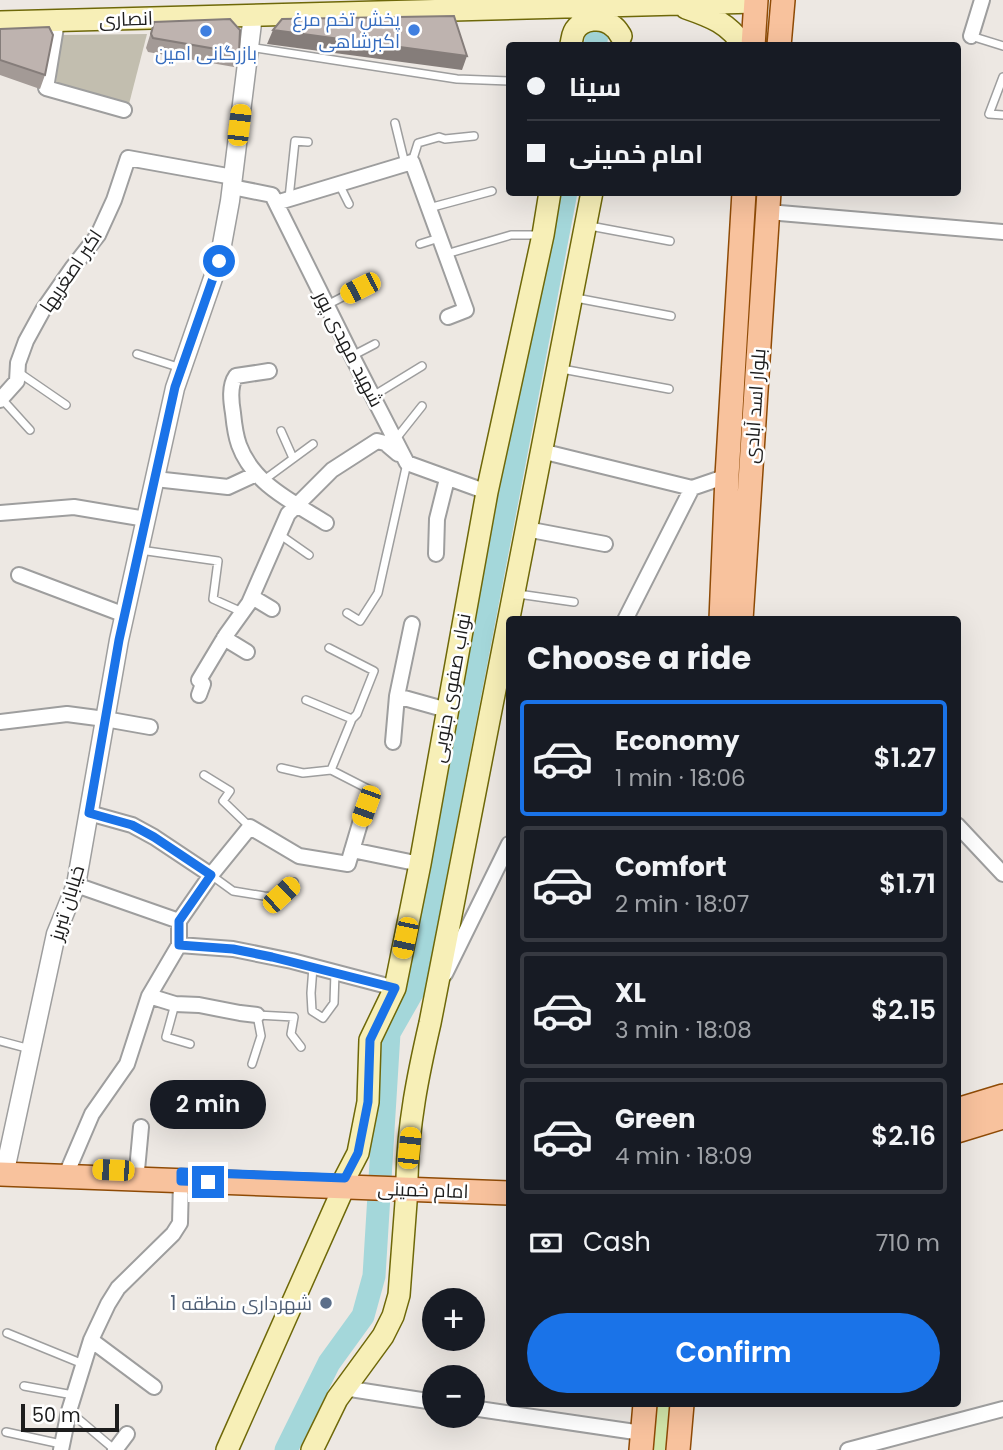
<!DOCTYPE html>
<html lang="en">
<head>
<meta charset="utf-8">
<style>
	:root { --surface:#171b24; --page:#20242c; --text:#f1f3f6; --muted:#9ea1a6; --line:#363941; --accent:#1a73e8 }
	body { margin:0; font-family:Poppins,Cairo,sans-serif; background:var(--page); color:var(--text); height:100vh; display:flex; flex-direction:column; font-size:26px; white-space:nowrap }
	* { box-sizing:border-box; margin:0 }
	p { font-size:23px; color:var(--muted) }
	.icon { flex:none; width:38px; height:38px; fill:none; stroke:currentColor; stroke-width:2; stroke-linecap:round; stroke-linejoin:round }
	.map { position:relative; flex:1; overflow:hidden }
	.sheet { position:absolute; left:506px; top:616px; width:455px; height:791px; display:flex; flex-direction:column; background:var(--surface); border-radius:7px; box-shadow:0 7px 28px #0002 }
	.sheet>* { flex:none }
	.guide { position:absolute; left:506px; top:42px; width:455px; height:154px; border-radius:7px; box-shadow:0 7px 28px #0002; display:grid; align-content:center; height:154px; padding:0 21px; background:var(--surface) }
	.tools { position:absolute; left:422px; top:1288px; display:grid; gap:14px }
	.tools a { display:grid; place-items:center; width:63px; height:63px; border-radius:50%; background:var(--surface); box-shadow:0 7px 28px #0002; font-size:35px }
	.scale { position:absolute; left:21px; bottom:18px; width:98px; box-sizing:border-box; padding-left:7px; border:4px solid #1d1d1d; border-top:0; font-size:19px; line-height:24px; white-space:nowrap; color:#1d1d1d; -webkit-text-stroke:5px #fff; paint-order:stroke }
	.end { position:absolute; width:32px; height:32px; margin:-16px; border:9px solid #1a73e8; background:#fff; box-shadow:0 0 0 4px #fff }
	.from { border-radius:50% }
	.bubble { position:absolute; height:49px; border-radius:24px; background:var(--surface); box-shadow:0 7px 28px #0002; font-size:23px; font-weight:600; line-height:49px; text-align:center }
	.car { position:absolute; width:21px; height:42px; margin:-21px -10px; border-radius:9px; box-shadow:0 0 5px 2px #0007; background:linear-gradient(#f5c518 24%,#345 0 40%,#f5c518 0 76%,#345 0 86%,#f5c518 0) }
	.guide b { display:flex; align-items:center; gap:24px; height:66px; font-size:26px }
	.guide b+b { border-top:2px solid var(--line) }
	.guide i { width:18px; height:18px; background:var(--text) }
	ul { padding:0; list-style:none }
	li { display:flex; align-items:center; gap:21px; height:116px; margin:0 14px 10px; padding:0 7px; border:4px solid var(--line); border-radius:7px }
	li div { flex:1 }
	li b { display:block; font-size:26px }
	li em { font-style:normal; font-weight:600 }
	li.on { border-color:var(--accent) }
	li>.icon { width:63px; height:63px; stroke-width:1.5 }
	h2 { padding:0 21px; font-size:32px; line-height:84px }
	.pay { display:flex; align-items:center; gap:18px; height:77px; padding:0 21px; font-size:26px }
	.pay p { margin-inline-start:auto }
	.button { display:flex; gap:14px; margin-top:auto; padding:14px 21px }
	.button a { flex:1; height:80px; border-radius:42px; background:var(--accent); color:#fff; font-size:28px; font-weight:600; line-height:80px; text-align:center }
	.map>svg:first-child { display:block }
</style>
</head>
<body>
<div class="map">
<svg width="1003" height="1450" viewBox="0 0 1003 1450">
	<rect width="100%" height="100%" fill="#ede8e3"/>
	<path fill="#c2beaf" d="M147,34l-18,70 -73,-21 4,-48z"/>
	<path fill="#d2e6aa" d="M645,1404h37l-3,46h-37z"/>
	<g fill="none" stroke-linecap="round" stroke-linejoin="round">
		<path stroke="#a4d7da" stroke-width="23" d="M595,46l3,-16
			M286,1450l43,-87 34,-47 11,-40 15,-243 24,-42 153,-799"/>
		<defs>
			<path id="service" d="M971,36l32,10
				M249,47l208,32 52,2
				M1003,77l-14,37 14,1
				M395,123l10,41
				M412,162l6,-19 21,-6 6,2 29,-3
				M339,184l10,20
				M289,198l6,-57 13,1
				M429,208l63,-17
				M590,226l80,15
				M420,244l19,-6
				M446,254l65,-19h28
				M576,298l95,18
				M327,305l33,-17
				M137,354l44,14
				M352,356l23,-12
				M562,369l107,20
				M18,372l48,33
				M373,396l49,-30
				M2,399l28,31
				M281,431l12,27
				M395,440l27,-34
				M264,480l49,-36
				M279,534l30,21
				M140,550l78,11 -5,38 29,13
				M518,594l56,8
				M347,613l13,8 18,-28 29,-130
				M329,648l45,23 -17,43 -5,5
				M306,700l46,19 -21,51 41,21 -11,29
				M281,768l22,5 28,-3
				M204,775l26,16 -7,10 27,26
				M211,875l22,16 31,5 9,1 8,-2 13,-13
				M313,967l-2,26 1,18 11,7 11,-15 1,-31
				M175,1004l-9,33 24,7
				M0,1041l30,8
				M252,1064l9,-28 -4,-21 37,2 -3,17 10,13
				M7,1333l76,31
				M24,1386l49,9
				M69,1411l46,39
				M6,1432l55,12"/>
			<path id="minor" d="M57,21l-11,67 78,22
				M971,36l11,-36
				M232,187l40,8 80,161 55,107 80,29
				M276,203l136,-41 54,148 -18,7
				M768,212l235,20
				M269,371l-33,5c-7,10 -5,25 -3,37 1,10 2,21 6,32 14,39 54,57 87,78
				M0,400l17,-19 1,-18 8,-22 17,-31 30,-43 25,-32 16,-35 14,-42 105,19
				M541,451l151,37
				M155,479l73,8 28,-13
				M0,513l74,-6 72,12
				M526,529l79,15
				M436,554l1,-35 10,-40
				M19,575l106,40
				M252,597l20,12
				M625,620l67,-132 35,-12
				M412,624l-15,72 50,14
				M224,638l23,14
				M199,695l4,-11 -4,-4 27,-45 23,-32 39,-89 44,-44 45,-29 8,2 13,11
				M0,722l67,-8 38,5 45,8
				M393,742l4,-46
				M89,813l43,12 22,12 57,38
				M957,825l46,49
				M352,850l68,14
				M76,885l103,36
				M179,945v-24l32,-46 39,-48 49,29 49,8 13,-44
				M445,974l64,-130
				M149,996l26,8 24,1 41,8 17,2
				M137,1170l4,-43
				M65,1177l27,-63 35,-50 22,-68 30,-51 54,4 59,12 103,27
				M91,1340l63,47
				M344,1388l90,14
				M472,1408l170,25
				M61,1450l8,-39 22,-71 17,-36 10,-16 55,-54 7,-11 1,-42
				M115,1450l12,-16
				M848,1450l155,-41"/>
			<path id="tertiary" d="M4,1175l52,-241 20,-49 43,-245 56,-252 44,-127 11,-60 23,-186"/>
			<path id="secondary" d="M686,8c26,9 42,15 58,38
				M0,22l756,-20
				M571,44c1,-4 1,-8 3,-12 7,-14 29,-16 40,-5 3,2 5,6 7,9
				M345,1178l13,-25 10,-51 2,-62 25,-52 25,-124 67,-372 56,-257 7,-43
				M407,1178c1,-54 11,-103 23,-155l162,-831
				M227,1450l117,-263
				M312,1450l25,-51 46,-63 10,-20 6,-21 8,-106"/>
			<path id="primary" d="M753,46l3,-46
				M779,46l4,-46
				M721,620l6,-144 17,-284
				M741,620l28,-428
				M957,1110l46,-14
				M957,1131l46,-14
				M0,1174l509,19
				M641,1450l4,-46
				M678,1450l4,-46"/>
		</defs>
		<use href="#service" stroke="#9e9e9e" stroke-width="10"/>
		<use href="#minor" stroke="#9e9e9e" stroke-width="18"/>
		<use href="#tertiary" stroke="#9e9e9e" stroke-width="21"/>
		<use href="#secondary" stroke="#6e6809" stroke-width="24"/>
		<use href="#primary" stroke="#8f4b06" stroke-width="26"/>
		<use href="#service" stroke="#fff" stroke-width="7"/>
		<use href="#minor" stroke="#fff" stroke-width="14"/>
		<use href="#tertiary" stroke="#fff" stroke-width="18"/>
		<use href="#secondary" stroke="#f7efb7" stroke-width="21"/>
		<use href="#primary" stroke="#f8c29d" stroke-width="23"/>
	</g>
	<path fill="#a39a96" d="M154,22l85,31 -5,14 -86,-15 -2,-4z
		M0,29l45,46 -5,14 -40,-14z"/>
	<path fill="#857d7a" d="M273,30l194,26 -5,14 -195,-26z"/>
	<path fill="#beb3af" stroke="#857d7a" stroke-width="2" d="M454,16l13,40 -194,-26 9,-11z
		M230,19l10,11 -1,23 -86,-15 -2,-4 3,-12z
		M49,27l4,8 -8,40 -45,-15v-31z"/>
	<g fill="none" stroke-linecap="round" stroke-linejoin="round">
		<path stroke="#1a73e8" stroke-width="9" d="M208,1182l-27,-1v-9l164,6 13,-25 10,-51 2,-62 25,-52 -123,-31 -39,-8 -54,-4v-24l32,-46 -57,-38 -22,-12 -43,-12 30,-173 56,-253 44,-126"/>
	</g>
	<g fill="#3f7fe0" stroke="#fff" stroke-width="2.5">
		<circle cx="414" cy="30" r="7"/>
		<circle cx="206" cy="31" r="7"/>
	</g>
	<circle fill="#5c6f8a" stroke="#fff" stroke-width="2.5" cx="326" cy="1303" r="7"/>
	<g text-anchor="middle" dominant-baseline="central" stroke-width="5" stroke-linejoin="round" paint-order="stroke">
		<g font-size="19" fill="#1d1d1d" stroke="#fff">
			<text transform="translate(126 19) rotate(-2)">انصاری</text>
			<text transform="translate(71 271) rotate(-56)">اکبر اصغریها</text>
			<text transform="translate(349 349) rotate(63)">شهید مهدی پور</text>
			<text transform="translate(755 406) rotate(-86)">بلوار اسد آبادی</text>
			<text transform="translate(451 688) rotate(-80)">نواب صفوی جنوبی</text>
			<text transform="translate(67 903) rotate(-73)">خیابان تبریز</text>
			<text transform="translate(423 1190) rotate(2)">امام خمینی</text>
		</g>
		<g font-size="19" fill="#366cbe" stroke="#fff" text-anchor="end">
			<text x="400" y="19">پخش تخم مرغ<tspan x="400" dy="22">اکبرشاهی</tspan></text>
			<text x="206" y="53" text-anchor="middle">بازرگانی امین</text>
		</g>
		<g font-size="19" fill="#4e5e75" stroke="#fff" text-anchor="end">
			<text x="312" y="1303">شهرداری منطقه 1</text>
		</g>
	</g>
</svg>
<div class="tools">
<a>+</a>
<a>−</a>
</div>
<div class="scale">50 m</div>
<i class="end from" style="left:219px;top:261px"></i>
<i class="end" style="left:208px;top:1182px"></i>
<div class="bubble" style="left:150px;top:1080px;width:116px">2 min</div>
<i class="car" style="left:239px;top:125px;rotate:7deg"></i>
<i class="car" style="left:360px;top:288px;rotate:243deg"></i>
<i class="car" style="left:366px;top:806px;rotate:200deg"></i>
<i class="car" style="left:281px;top:895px;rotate:47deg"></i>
<i class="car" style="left:405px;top:938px;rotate:192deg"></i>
<i class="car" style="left:409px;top:1148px;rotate:6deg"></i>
<i class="car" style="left:113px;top:1170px;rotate:272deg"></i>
<div class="guide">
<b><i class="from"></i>سینا</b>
<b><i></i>امام خمینی</b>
</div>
<section class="sheet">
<h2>Choose a ride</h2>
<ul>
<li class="on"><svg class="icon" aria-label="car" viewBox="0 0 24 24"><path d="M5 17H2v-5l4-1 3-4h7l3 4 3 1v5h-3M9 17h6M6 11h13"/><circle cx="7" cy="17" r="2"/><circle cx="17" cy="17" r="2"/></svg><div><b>Economy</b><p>1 min · 18:06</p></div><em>$1.27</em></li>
<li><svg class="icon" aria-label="car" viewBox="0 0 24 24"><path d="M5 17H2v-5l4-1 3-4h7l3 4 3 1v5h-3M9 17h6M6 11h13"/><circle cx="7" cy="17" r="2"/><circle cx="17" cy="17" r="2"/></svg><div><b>Comfort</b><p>2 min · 18:07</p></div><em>$1.71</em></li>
<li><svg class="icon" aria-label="car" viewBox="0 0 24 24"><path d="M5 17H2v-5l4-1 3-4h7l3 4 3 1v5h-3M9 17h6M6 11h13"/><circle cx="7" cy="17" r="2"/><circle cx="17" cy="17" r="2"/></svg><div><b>XL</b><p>3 min · 18:08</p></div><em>$2.15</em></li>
<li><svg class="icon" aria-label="car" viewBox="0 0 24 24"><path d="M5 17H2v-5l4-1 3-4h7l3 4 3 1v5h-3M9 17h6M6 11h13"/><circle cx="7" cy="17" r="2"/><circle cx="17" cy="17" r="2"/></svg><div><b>Green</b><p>4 min · 18:09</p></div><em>$2.16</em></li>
</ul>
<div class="pay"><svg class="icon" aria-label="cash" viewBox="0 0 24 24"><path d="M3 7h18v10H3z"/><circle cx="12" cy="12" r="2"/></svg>Cash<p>710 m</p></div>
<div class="button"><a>Confirm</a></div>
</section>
</div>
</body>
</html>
